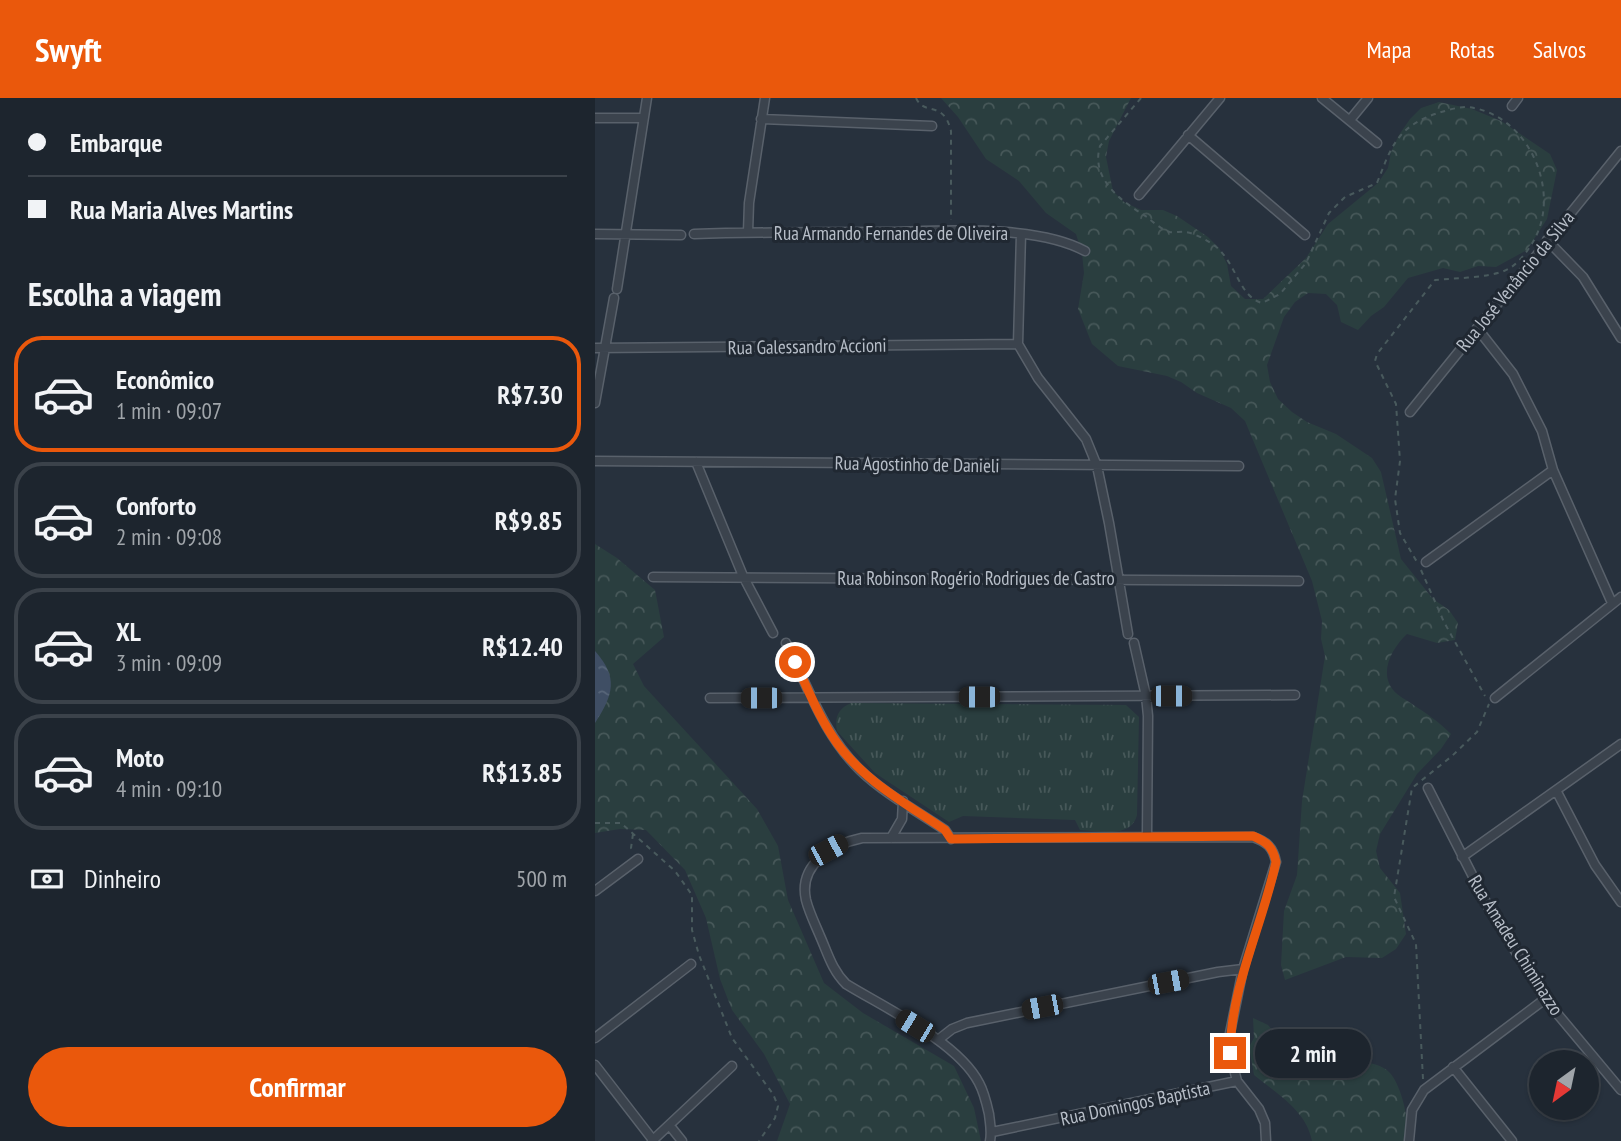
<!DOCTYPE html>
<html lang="pt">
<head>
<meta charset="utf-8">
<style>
	:root { --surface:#1d252e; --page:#252d36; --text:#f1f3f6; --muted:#a0a5aa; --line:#3b424a; --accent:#ea580c }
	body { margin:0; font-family:"PT Sans Narrow",sans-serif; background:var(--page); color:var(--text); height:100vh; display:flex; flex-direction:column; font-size:26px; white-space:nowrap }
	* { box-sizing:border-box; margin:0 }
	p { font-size:23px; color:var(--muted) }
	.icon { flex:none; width:38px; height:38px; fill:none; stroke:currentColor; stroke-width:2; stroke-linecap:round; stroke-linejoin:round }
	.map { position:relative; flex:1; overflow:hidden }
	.side { display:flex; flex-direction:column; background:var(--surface); width:595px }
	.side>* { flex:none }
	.hud { display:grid; align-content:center; height:154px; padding:0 28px; background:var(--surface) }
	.needle { width:46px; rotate:213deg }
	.tools { position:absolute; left:934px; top:952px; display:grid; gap:14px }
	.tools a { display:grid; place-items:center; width:70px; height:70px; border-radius:50%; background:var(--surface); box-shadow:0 2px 5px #0004,0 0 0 2px var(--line); font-size:35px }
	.end { position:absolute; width:32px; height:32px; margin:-16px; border:9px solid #ea580c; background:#fff; box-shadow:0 0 0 4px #fff }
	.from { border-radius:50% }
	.bubble { position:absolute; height:49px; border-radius:24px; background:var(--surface); box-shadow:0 2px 5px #0004,0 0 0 2px var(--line); font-size:23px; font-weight:700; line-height:49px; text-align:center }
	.car { position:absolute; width:21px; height:42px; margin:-21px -10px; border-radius:9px; box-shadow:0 0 5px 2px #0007; background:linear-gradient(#222 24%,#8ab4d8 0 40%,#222 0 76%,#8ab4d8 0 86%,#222 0) }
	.hud b { display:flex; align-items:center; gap:24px; height:66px; font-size:26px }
	.hud b+b { border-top:2px solid var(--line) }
	.hud i { width:18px; height:18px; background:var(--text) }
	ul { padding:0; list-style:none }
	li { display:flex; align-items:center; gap:21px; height:116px; margin:0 14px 10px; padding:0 14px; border:4px solid var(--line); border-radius:28px }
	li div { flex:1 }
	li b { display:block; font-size:26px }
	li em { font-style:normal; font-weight:700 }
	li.selected { border-color:var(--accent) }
	li>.icon { width:63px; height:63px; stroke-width:1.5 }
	h2 { padding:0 28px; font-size:32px; line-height:84px }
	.pay { display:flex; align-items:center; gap:18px; height:77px; padding:0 28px; font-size:26px }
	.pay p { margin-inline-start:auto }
	.button { display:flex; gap:14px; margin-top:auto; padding:14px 28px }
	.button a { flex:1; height:80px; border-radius:42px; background:var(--accent); color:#fff; font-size:28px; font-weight:700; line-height:80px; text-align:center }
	header { display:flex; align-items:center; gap:42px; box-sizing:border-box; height:98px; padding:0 35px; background:var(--accent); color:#fff }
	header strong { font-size:33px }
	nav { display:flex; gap:38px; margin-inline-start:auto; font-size:24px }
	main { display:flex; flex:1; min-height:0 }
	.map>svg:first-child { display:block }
</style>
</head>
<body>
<header>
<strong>Swyft</strong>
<nav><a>Mapa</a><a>Rotas</a><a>Salvos</a></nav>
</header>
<main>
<section class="side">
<div class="hud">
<b><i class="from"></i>Embarque</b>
<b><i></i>Rua Maria Alves Martins</b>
</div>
<h2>Escolha a viagem</h2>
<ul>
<li class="selected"><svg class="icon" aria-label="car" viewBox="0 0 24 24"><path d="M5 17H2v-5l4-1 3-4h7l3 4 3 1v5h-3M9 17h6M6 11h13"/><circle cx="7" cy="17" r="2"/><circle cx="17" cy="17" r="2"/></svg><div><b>Econômico</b><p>1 min · 09:07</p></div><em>R$7.30</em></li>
<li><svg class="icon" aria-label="car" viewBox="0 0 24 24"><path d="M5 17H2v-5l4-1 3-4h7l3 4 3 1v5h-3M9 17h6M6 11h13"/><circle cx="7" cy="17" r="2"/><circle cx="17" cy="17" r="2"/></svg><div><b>Conforto</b><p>2 min · 09:08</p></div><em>R$9.85</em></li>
<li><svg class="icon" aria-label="car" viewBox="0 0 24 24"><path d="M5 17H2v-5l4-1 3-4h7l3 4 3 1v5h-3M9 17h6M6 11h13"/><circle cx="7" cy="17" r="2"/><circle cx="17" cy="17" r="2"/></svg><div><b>XL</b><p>3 min · 09:09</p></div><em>R$12.40</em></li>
<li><svg class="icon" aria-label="car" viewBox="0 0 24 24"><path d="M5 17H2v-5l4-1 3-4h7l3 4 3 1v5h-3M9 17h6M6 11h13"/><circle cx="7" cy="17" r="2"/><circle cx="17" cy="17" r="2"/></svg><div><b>Moto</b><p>4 min · 09:10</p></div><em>R$13.85</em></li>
</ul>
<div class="pay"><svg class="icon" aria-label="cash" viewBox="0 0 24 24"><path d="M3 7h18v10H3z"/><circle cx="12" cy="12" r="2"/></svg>Dinheiro<p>500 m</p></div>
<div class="button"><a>Confirmar</a></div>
</section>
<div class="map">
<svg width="1026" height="1043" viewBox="0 0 1026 1043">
	<defs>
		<pattern id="forest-crowns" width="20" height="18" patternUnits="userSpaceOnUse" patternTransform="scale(1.75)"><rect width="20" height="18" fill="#2a3e3f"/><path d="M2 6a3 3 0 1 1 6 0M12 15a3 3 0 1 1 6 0" fill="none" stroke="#475859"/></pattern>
		<pattern id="park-tufts" width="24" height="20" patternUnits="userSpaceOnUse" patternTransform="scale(1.75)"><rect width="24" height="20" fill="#2a3e3f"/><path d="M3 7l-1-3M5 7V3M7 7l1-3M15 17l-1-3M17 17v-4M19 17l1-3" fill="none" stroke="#475859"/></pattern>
		<pattern id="water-ripples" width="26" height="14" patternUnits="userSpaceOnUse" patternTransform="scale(1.75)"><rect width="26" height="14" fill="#3f4e64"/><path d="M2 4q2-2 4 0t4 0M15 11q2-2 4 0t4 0" fill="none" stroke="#586679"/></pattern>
	</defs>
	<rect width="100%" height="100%" fill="#27313d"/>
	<path fill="url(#forest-crowns)" d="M346,0h190l-22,43 -3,16 7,34 11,11 17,8h22l14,6 31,21 11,11 8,16 4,22 14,13h18l43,-41 22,-34 50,-41 10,-15 3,-16 8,-17 11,-16 11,-11 18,-6 33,7 29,12 49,33 7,16 -10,49 -20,31 -31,17 -18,-1 -18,6 -17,-4 -35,10 -24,29 -13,9 -13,14 -17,-8 -4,-17 -11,-11 -18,-1 -13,9 -11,15 -17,48 3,17 8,17 14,13 15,10 29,12 36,24 9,14 20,87 32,40 16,11 9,13 -3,17 -18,3 -30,-9c-15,14 -29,39 -13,57 4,5 13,9 18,13 14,9 27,18 39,30l-10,15 -24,25 -37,60 -4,17 4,17 20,25 6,41 -10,15 -14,9 -36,-1 -61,23 -4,-15 3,-54 13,-36 5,-74 23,-145 -4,-17 1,-18 -10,-40 -67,-160 -14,-13 -34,-15 -16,-11 -14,-6 -49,-10 -26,-22 -14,-35 6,-36 -2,-20 -6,-19 -30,-21 -27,-32 -33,-22 -28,-42z
		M0,446l22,14 38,32 9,47 -31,27 11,22 113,123 21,37 10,54 36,83 39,30 91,53 20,42 7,33h-204l13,-37 -26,-50 -32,-44 -12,-31 -14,-61 -21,-48 -39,-40 -26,-1 -25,4z
		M658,920l15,7 33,39 14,10 15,3 28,-16c11,2 23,3 31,11 13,13 21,52 18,69h-95c-6,-31 -35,-47 -58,-66l-5,-28 5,-9z"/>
	<path fill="url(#park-tufts)" d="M256,605l275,2 13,12 -2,98c-6,24 -38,16 -57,15l-5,-10 -112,-4 -14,6 -74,-49 -38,-42c-3,-14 2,-23 14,-28z"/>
	<path fill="url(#water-ripples)" d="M0,553c24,27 18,44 0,72z"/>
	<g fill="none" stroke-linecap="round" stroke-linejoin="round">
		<defs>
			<path id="street" d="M727,0l55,45
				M917,8l6,-8
				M0,20h48
				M166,21l171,7
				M755,22l18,-22
				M593,37l117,100
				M544,97l81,-97
				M153,134l1,-29 16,-105
				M0,136l86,1
				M99,136c64,-2 128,-2 192,-2 57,-1 149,-8 199,19
				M426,136l-3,110 20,34 48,61 11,27 12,57 19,111
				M952,142l36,37 38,61
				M22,191l30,-191
				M882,230l36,46 29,57 11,39 59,133
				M0,250l423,-4
				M0,305l19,-105
				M815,314l211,-261
				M0,363l644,5
				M101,364l47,114 30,57
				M831,464l127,-92
				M58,479l646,4
				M191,545c22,44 38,92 74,127 25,24 57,41 85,60l6,9
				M539,545l12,53 2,20 -1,120
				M115,600l585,-3
				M900,600l126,-101
				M833,690l62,122 55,89 76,91
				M962,694l38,73 26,37
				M296,740l11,-19 1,-18
				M867,759l159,-113
				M0,793l43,-32
				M0,940l96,-74
				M343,942l14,-11 15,-6 251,-51 25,-3
				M0,967l58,75
				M858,969l59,74
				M75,1028l12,15
				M397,1034l245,-51
				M57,1043l80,-75
				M395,1043c2,-10 0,-17 -1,-27 -2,-9 -5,-22 -10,-31 -21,-41 -94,-75 -133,-99 -14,-14 -18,-30 -26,-48 -5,-12 -11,-24 -14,-36 -8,-36 27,-56 56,-62l391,-1c14,5 20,10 23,25l-33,107 -13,64v20l7,28 22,28 6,14 1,18
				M814,1043l3,-31 12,-20 121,-91"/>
		</defs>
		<use href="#street" stroke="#59616b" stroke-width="11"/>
		<path stroke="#495a5d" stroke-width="2" stroke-dasharray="5 5" stroke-linecap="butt" d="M321,0c9,19 27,1 35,33v89
			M546,0l-41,48c-10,34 23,56 47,71 6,5 15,13 23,15 5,1 11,-1 16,0 10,2 21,8 29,14 21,16 24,51 47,57l18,-9 26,-31 23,-50 16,-16 32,-14c7,-17 12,-34 24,-48 10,-11 22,-17 37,-22 11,-3 24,-8 36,-5 56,11 87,84 60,132 -6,11 -17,26 -30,31 -18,7 -49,7 -69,9l-58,74 -2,7 21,43 4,57 -5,38 5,34 17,29
			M826,472l23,52 41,74
			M0,725h26l54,48 17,24v35l7,25 33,83 41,56 5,12 -3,12 -16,23
			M38,736l-2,14 3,4
			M828,981l-7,-135 -22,-47 18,-109 40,-32 25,-24 12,-28"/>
		<use href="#street" stroke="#3b434d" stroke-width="8"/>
	</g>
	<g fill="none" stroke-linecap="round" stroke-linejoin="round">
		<path stroke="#ea580c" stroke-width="9" d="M200,564c13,27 24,56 42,81 27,38 70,61 108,87l6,9 302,-3c14,6 20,11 23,26 -14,65 -45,124 -46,191"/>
	</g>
	<g text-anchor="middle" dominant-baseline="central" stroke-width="6" stroke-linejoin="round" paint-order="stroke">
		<g font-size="19" fill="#b7bec8" stroke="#202832">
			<text x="296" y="135">Rua Armando Fernandes de Oliveira</text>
			<text transform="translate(920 183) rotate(-51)">Rua José Venâncio da Silva</text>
			<text transform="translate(212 248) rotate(-1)">Rua Galessandro Accioni</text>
			<text transform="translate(322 366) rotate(1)">Rua Agostinho de Danieli</text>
			<text x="381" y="480">Rua Robinson Rogério Rodrigues de Castro</text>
			<text transform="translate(921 847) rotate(58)">Rua Amadeu Chiminazzo</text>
			<text transform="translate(540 1005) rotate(-12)">Rua Domingos Baptista</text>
		</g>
	</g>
</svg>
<div class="tools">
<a><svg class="needle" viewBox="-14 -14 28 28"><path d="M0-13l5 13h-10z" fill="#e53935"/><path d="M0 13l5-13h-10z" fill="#a0a5aa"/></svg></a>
</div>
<i class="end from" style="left:200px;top:564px"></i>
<i class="end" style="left:635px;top:955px"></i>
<div class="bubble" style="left:660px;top:931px;width:116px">2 min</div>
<i class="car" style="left:576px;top:598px;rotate:90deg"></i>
<i class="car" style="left:384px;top:599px;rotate:270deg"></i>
<i class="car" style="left:166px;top:600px;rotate:270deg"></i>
<i class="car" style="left:233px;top:752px;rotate:62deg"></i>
<i class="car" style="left:573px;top:884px;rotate:79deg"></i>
<i class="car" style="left:447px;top:909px;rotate:259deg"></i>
<i class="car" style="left:320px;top:928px;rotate:301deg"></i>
</div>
</main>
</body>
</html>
